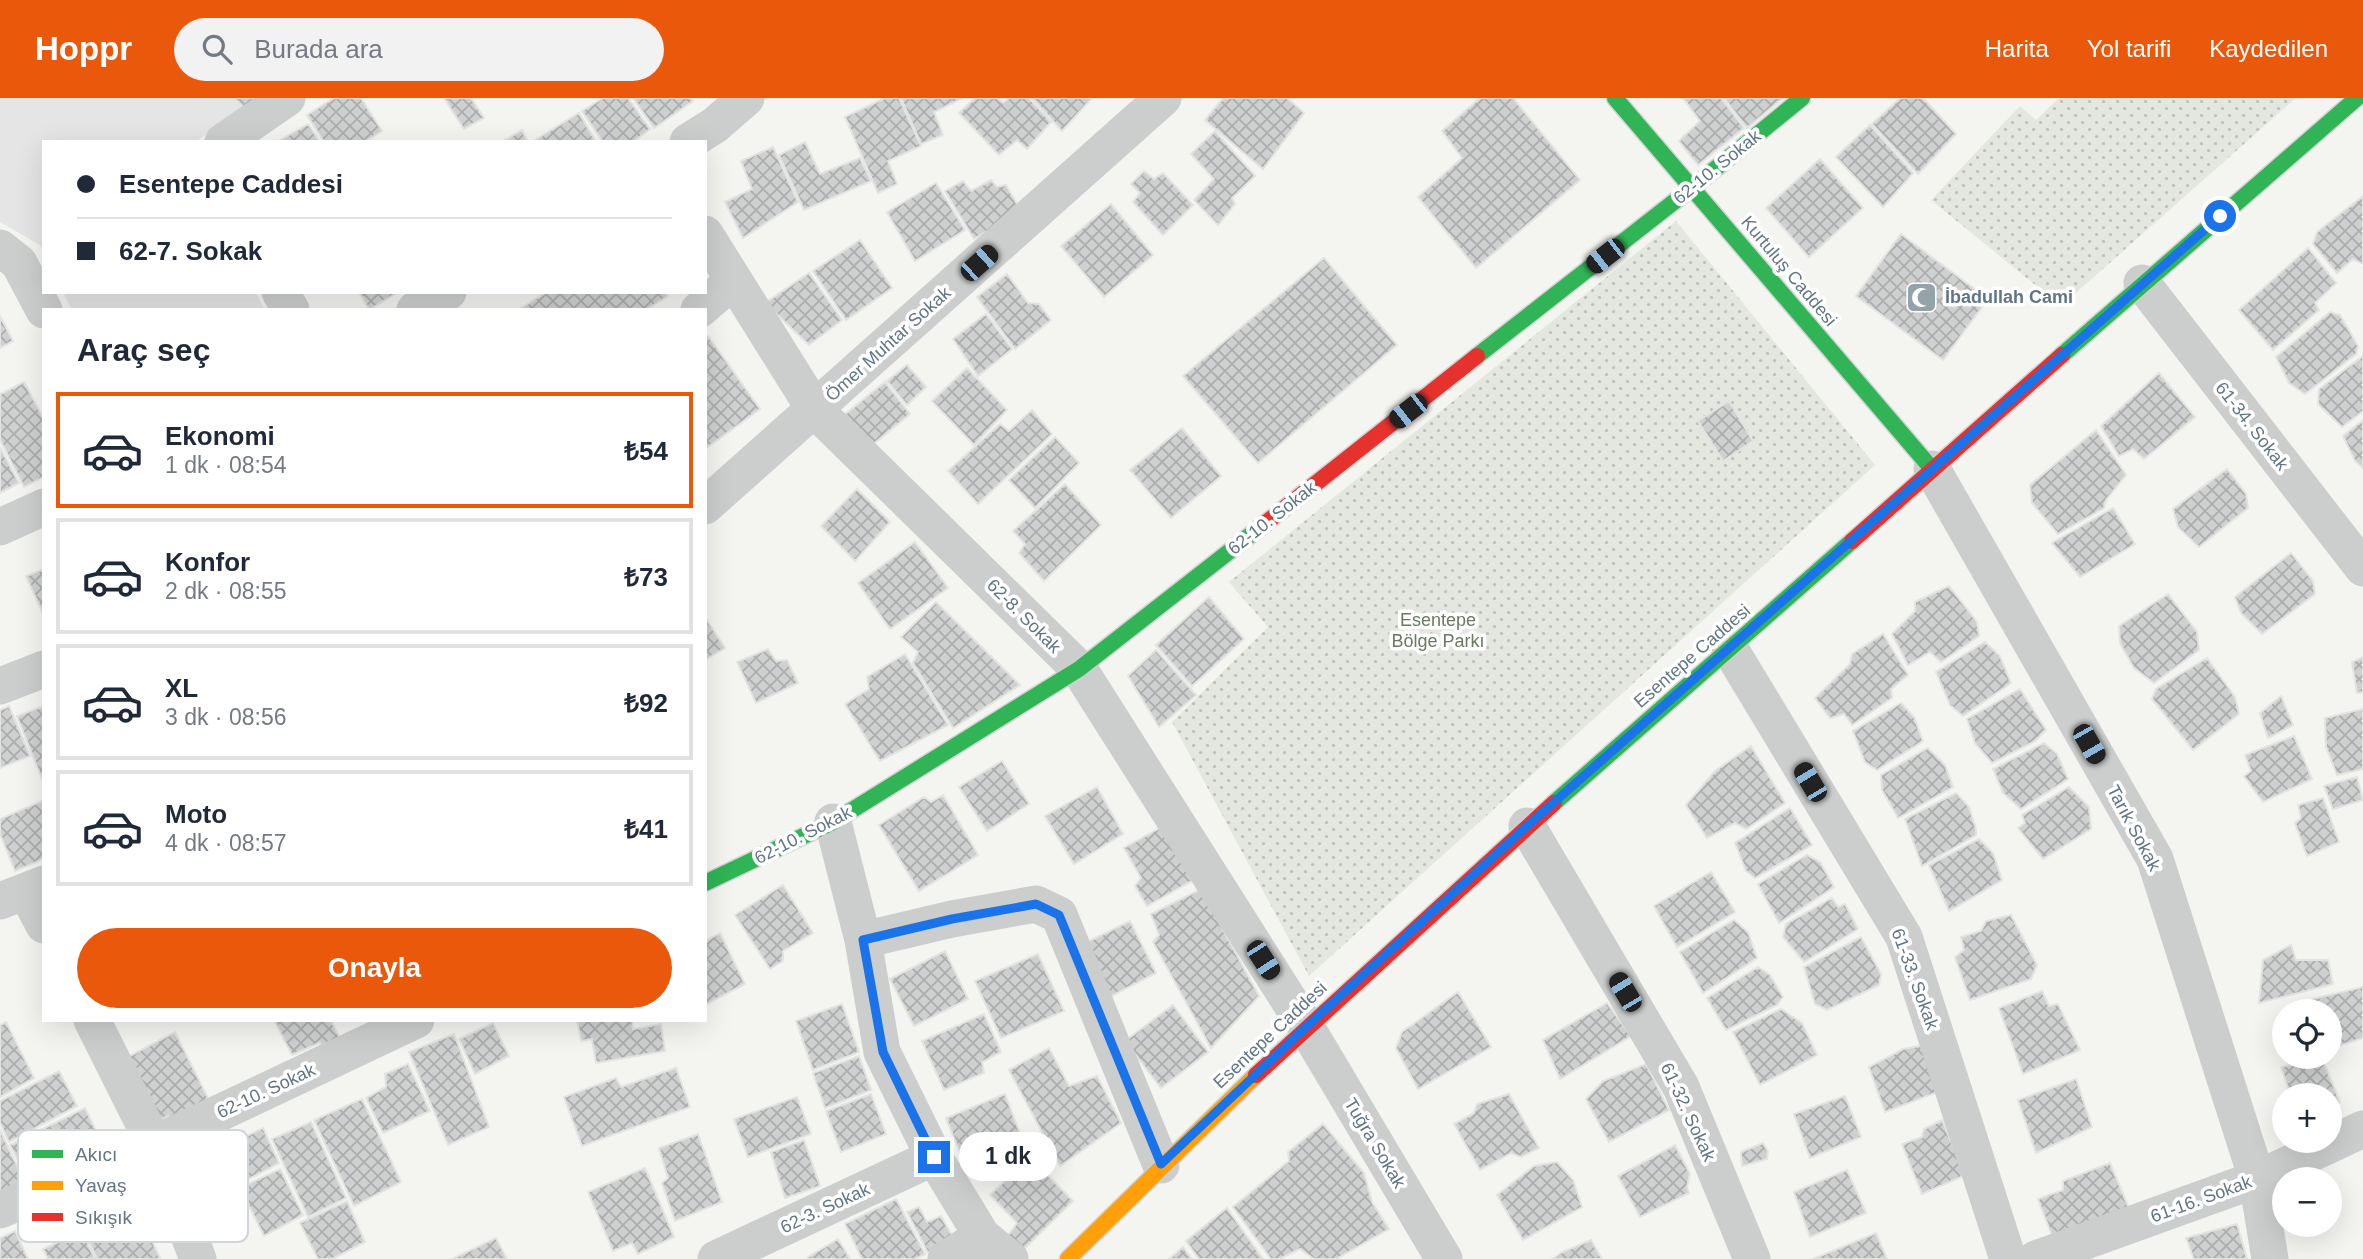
<!DOCTYPE html>
<html lang="tr">
<head>
<meta charset="utf-8">
<style>
	:root { --surface:#fff; --page:#f2f2f3; --text:#1f2937; --muted:#747a83; --line:#e0e1e3; --accent:#ea580c }
	body { margin:0; font-family:Arial,sans-serif; background:var(--page); color:var(--text); height:100vh; display:flex; flex-direction:column; font-size:26px; white-space:nowrap }
	* { box-sizing:border-box; margin:0 }
	p { font-size:23px; color:var(--muted) }
	.icon { flex:none; width:38px; height:38px; fill:none; stroke:currentColor; stroke-width:2; stroke-linecap:round; stroke-linejoin:round }
	.map { position:relative; flex:1; overflow:hidden }
	.drawer { position:absolute; left:42px; top:210px; width:665px; height:714px; display:flex; flex-direction:column; background:var(--surface); border-radius:0px; box-shadow:0 7px 28px #0002 }
	.drawer>* { flex:none }
	.hud { position:absolute; left:42px; top:42px; width:665px; height:154px; border-radius:0px; box-shadow:0 7px 28px #0002; display:grid; align-content:center; height:154px; padding:0 35px; background:var(--surface) }
	.tools { position:absolute; left:2272px; top:901px; display:grid; gap:14px }
	.tools a { display:grid; place-items:center; width:70px; height:70px; border-radius:50%; background:var(--surface); box-shadow:0 7px 28px #0002; font-size:35px }
	.end { position:absolute; width:32px; height:32px; margin:-16px; border:9px solid #1a73e8; background:#fff; box-shadow:0 0 0 4px #fff }
	.from { border-radius:50% }
	.bubble { position:absolute; height:49px; border-radius:24px; background:var(--surface); box-shadow:0 7px 28px #0002; font-size:23px; font-weight:800; line-height:49px; text-align:center }
	.car { position:absolute; width:21px; height:42px; margin:-21px -10px; border-radius:9px; box-shadow:0 0 5px 2px #0007; background:linear-gradient(#222 24%,#8ab4d8 0 40%,#222 0 76%,#8ab4d8 0 86%,#222 0) }
	.hud b { display:flex; align-items:center; gap:24px; height:66px; font-size:26px }
	.hud b+b { border-top:2px solid var(--line) }
	.hud i { width:18px; height:18px; background:var(--text) }
	ul { padding:0; list-style:none }
	li { display:flex; align-items:center; gap:21px; height:116px; margin:0 14px 10px; padding:0 21px; border:4px solid var(--line); border-radius:0px }
	li div { flex:1 }
	li b { display:block; font-size:26px }
	li em { font-style:normal; font-weight:800 }
	li.current { border-color:var(--accent) }
	li>.icon { width:63px; height:63px; stroke-width:1.5 }
	h2 { padding:0 35px; font-size:32px; line-height:84px }
	.action { display:flex; gap:14px; margin-top:auto; padding:14px 35px }
	.action a { flex:1; height:80px; border-radius:42px; background:var(--accent); color:#fff; font-size:28px; font-weight:800; line-height:80px; text-align:center }
	header { display:flex; align-items:center; gap:42px; box-sizing:border-box; height:98px; padding:0 35px; background:var(--accent); color:#fff }
	header strong { font-size:33px }
	nav { display:flex; gap:38px; margin-inline-start:auto; font-size:24px }
	.search { width:490px; height:63px; background:var(--page); display:flex; align-items:center; gap:18px; box-sizing:border-box; padding:0 24px; border-radius:38px; color:var(--muted); font-size:26px }
	.map>svg:first-child { display:block }
</style>
</head>
<body>
<header>
<strong>Hoppr</strong>
<div class="search"><svg class="icon" aria-label="search" viewBox="0 0 24 24"><circle cx="10" cy="10" r="6"/><path d="M15 15l6 6"/></svg>Burada ara</div>
<nav><a>Harita</a><a>Yol tarifi</a><a>Kaydedilen</a></nav>
</header>
<div class="map">
<svg width="2363" height="1161" viewBox="0 0 2363 1161">
	<defs>
		<pattern id="park-dots" width="8" height="8" patternUnits="userSpaceOnUse" patternTransform="scale(1.75)"><rect width="8" height="8" fill="#e4e7df"/><path d="M2 2h.1M6 6h.1" fill="none" stroke="#bcc0ba" stroke-width="1.8" stroke-linecap="round"/></pattern>
		<pattern id="building-cross-hatch" width="8" height="8" patternUnits="userSpaceOnUse" patternTransform="scale(1.75)"><rect width="8" height="8" fill="#cfd0d0"/><path d="M0 0l8 8M0 8l8-8" fill="none" stroke="#abadae"/></pattern>
	</defs>
	<rect width="100%" height="100%" fill="#f4f4f1"/>
	<path fill="#e4e5e4" d="M0,0h233l12,11 -50,33h-151v111l-4,-8 -40,-23z
		M63,194h192l10,18h-193z"/>
	<path fill="url(#park-dots)" d="M2059,0h237l-235,208 -130,-106 89,-94 16,14z
		M1676,123l199,244 -566,511 -137,-254 96,-95 -39,-45z"/>
	<path fill="url(#building-cross-hatch)" stroke="#e3e3e1" stroke-width="2" d="M234,0h33l-17,17z
		M334,0h27l21,33 -18,11h-40l-17,-27z
		M444,0h27l13,20 -20,11z
		M603,0h25l22,31 -17,13h-30l-21,-31z
		M633,0h58l2,3 -39,27z
		M885,0h14l22,48 -33,15 9,23 -19,9 -33,-76z
		M901,0h62l-29,14 9,23 -22,9z
		M975,0h23l5,5 6,-5h20l22,24 -24,27 -10,-9 -18,15 -40,-42z
		M1032,0h60l-30,33z
		M1223,0h64l17,15 -41,56 -58,-49z
		M1480,0h33l67,82 -104,88 -58,-71 44,-39 -20,-27z
		M1683,0h38l23,30 -46,37 -19,-24 21,-20z
		M1724,0h59l-36,30z
		M1900,0h23l33,36 -38,40 -46,-50z
		M579,15l17,29h-64z
		M308,26l12,18h-43z
		M1870,27l43,48 -30,34 -47,-50z
		M522,32l6,12h-26z
		M1215,33l40,45 -23,22 3,6 -17,21 -24,-25 20,-21 -23,-25z
		M805,44l15,32 40,-16 11,23 -67,29 -25,-55z
		M773,49l25,55 -55,36 -18,-36 27,-13 -11,-28z
		M1820,61l43,49 -54,49 -43,-49z
		M1144,73l10,8 9,-6 30,32 -30,30 -30,-33 7,-9 -9,-9z
		M991,82l6,7 9,-2 15,26 -47,28 -29,-48 18,-10 8,10z
		M936,85l29,47 -50,31 -28,-49z
		M2363,98v68l-10,-5 -16,14 -24,-29 4,-12z
		M1111,106l42,51 -49,42 -43,-51z
		M1901,136l87,65 -45,61 -87,-64z
		M860,142l32,48 -46,32 -33,-49z
		M2308,150l28,35 -21,20 4,7 -46,40 -34,-40z
		M1324,160l73,87 -139,118 -75,-87z
		M809,175l33,47 -33,25 -44,-42z
		M1007,176l21,29 11,1 12,16 -36,29 -38,-52z
		M359,194h39l-29,18z
		M547,194h118l3,4 -22,14h-128z
		M2330,214l10,3 18,31 -2,8 -51,40 -16,-11 -13,-26z
		M986,216l26,35 -34,27 -25,-37z
		M0,218l13,25 -13,7z
		M708,238l52,73 -55,40v-111z
		M2363,258v55l-21,16 -24,-23 1,-15z
		M907,267l19,22 -19,18 -20,-24z
		M967,270l40,42 -33,35 -42,-44z
		M2159,275l36,44 -51,42 -11,-10 -14,7 -18,-30z
		M24,284l20,37v58l-20,10 -24,-47v-46z
		M885,284l25,32 -45,37 -27,-31z
		M1729,303l24,40 -30,20 -25,-40z
		M1032,312l20,24 -74,70 -30,-33 52,-47 9,7z
		M2363,322v48l-8,-7 -12,-25z
		M1182,330l39,48 -50,42 -41,-48z
		M2096,332l30,45 -20,25 -2,8 -46,26 -26,-31 -2,-18z
		M1055,339l24,26 -44,45 -26,-28z
		M0,349l19,36 -19,10z
		M2227,371l19,25 2,14 -49,39 -21,-20 -5,-18z
		M1065,386l36,41 -57,56 -25,-28 6,-9 -12,-13z
		M857,391l33,33 -35,39 -34,-35z
		M2113,410l22,36 -55,33 -28,-34z
		M915,444l33,46 -58,41 -32,-46z
		M2291,455l22,28 2,13 -53,40 -21,-21 -6,-16z
		M44,471v47l-18,-40z
		M1949,488l28,36 2,14 -38,26 -11,-10 -22,13 -16,-31 23,-23v-9z
		M2168,496l29,38 2,18 -45,33 -20,-15 -14,-25 -1,-17z
		M1209,499l35,42 -52,47 -36,-41z
		M936,504l84,83 -67,43 -40,-65 5,-11 -17,-15z
		M705,519l20,31 -20,12z
		M1883,536l25,41 -17,14 1,9 -40,27 -8,-11 -14,4 -15,-20 35,-34 2,-10z
		M1985,544l15,14 11,27 -48,33 -13,-11 -14,-33z
		M768,551l8,12 11,-1 11,23 -42,20 -19,-41z
		M1156,552l40,45 -37,32 -31,-51z
		M905,556l43,71 -68,36 -35,-57 24,-15 -2,-12z
		M2363,559v35l-6,1 -5,-31z
		M2207,560l28,39 4,17 -46,36 -41,-51 4,-10z
		M2020,591l26,41 -11,11 -43,22 -17,-20 -8,-24z
		M2281,598l12,29 -25,13 -8,-25z
		M1901,605l13,14 9,24 -46,29 -12,-8 -12,-31z
		M9,608l21,50 -30,12v-58z
		M44,608v78l-27,-68z
		M2363,611v60l-26,6 -11,-28 -1,-29z
		M2294,638l18,43 -49,23 -19,-26 7,-5 -6,-16z
		M2044,645l13,11 11,25 -47,30 -18,-16 -10,-24z
		M1751,648l34,57 -39,26 -11,-6 -28,15 -21,-33 29,-34z
		M1928,650l17,17 8,22 -55,31 -16,-28 -1,-15z
		M1002,663l27,43 -42,27 -28,-44z
		M2357,679l6,23 -30,9 -9,-23z
		M1097,689l26,47 -49,30 -29,-48z
		M2069,689l20,20 2,22 -48,30 -25,-31 7,-5 -3,-8z
		M1956,695l13,14 7,22v6l-54,31 -17,-47z
		M943,697l35,60 -59,36 -40,-66 45,-28 7,5z
		M2323,700l16,44 -32,14 -12,-33 6,-5 -3,-13z
		M44,702v59l-29,12 -15,-37v-15z
		M1790,710l22,37 -57,33 -9,-7 -11,-28z
		M1174,722l30,54 -57,32 -12,-20 6,-8 -17,-30z
		M1979,741l14,14 9,27 -53,31 -20,-46z
		M1807,757l13,7 14,25 -55,36 -21,-39z
		M1711,774l24,40 -58,35 -23,-41z
		M783,787l30,48 -30,18v10l-13,8 -35,-54z
		M1201,791l58,107 -48,52 -58,-106 6,-7 -8,-21z
		M1832,800l6,9 7,-3 13,25 -54,33 -21,-25 3,-13z
		M2011,817l26,50 -6,14 -61,21 -15,-43 9,-7 -3,-13 20,-6 5,-10z
		M1734,822l14,12 9,26 -54,35 -23,-41z
		M1130,823l26,52 -52,27 -27,-53z
		M720,835l25,51 -40,21v-64z
		M1861,839l20,37 -2,11 -52,25 -12,-6 -11,-37z
		M2291,847l5,15h32l5,24 -74,19 4,-43z
		M945,853l23,48 -54,27 -24,-47z
		M1038,856l26,57 -63,27 -26,-57z
		M1758,869l12,8 13,22 -6,8 -51,25 -19,-32z
		M2363,889v51l-34,11v-37h-13l-3,-13z
		M2042,893l7,15 9,-2 22,46 -57,24 -24,-66z
		M1458,894l33,55 -73,42 -22,-41 6,-16z
		M1607,905l24,33 -71,43 -17,-39z
		M842,906l17,48 -46,18 -17,-49z
		M1173,907l35,47 -47,36 -36,-47z
		M1781,911l21,14 15,32 -57,30 -27,-53z
		M984,916l17,38 -19,10 2,11 -40,17 -22,-49z
		M274,922h57l11,22 -14,8 -9,-7 -27,12z
		M577,922h55l1,9 28,-5 4,27 -69,12 -4,-24 -11,2z
		M6,924l28,56 -34,19v-72z
		M493,925l16,33 -34,18 -16,-35z
		M175,934l35,70 -34,19 -8,-5 -15,8 -31,-64z
		M454,936l35,93 -41,18 -39,-93z
		M1936,945l15,44 -66,25 -16,-45 34,-18z
		M1049,950l20,38 28,-10 24,47 -61,43 -51,-96z
		M859,958l12,34 -46,18 -12,-35z
		M2322,960l18,44 -11,4v-10h-38l-10,-29z
		M408,966l22,47 -47,22 -17,-35 20,-11 -1,-13z
		M1646,966l23,46 -60,32 -23,-43 17,-18z
		M676,970l14,39 -108,39 -18,-49 52,-19 5,9z
		M59,973l18,35 -68,36 -9,-19v-22z
		M2076,981l16,48 -56,26 -18,-53z
		M871,996l15,40 -45,18 -15,-41z
		M1005,996l19,50 -58,24 -20,-50z
		M1509,996l30,54 -18,9 -10,-4 -31,17 -26,-46 20,-11 3,-9z
		M1845,998l16,41 -51,21 -16,-44z
		M797,999l14,37 -63,23 -14,-38z
		M362,1001l39,83 -47,24 -40,-86z
		M85,1010l19,39 -74,38 -20,-40z
		M1942,1022l21,50 -2,7 -39,17 -20,-50 20,-7 2,-8z
		M311,1024l35,76 -38,19 -36,-78z
		M1323,1026l41,49 8,29 17,27 -53,30h-22l-14,-10 -21,10h-8l-38,-52 56,-46 -1,-9z
		M263,1030l16,35 -49,26 -18,-36z
		M0,1032l26,55 -26,12z
		M698,1036l24,68 -47,19 -13,-38 6,-5 -9,-30z
		M804,1042l16,46 -35,12 -14,-46z
		M1763,1045l5,9 -1,7 -25,7 -1,-14z
		M1675,1047l15,29 -3,13 2,6 -49,24 -22,-41z
		M1030,1059l43,44 -51,50 -15,-14 10,-14 -27,-28z
		M1557,1064l16,18 9,27 -59,33 -26,-45 37,-29z
		M2110,1065l21,50 -77,28 -16,-42 25,-9v-9z
		M645,1070l29,69 -36,17 -6,-11 -19,8 -25,-59z
		M280,1071l23,46 -39,21 -24,-48z
		M1847,1072l19,43 -56,24 -16,-45z
		M127,1087l33,73 -3,1h-60l-13,-28 9,-6 -8,-22z
		M896,1101l29,55 -10,5h-53l-17,-35z
		M347,1103l18,41 -33,17h-14l-18,-36z
		M919,1109l8,15 14,-6 13,23 -26,14 -21,-41z
		M1227,1110l36,51h-64l-13,-18z
		M2237,1126l10,35h-53l-8,-21z
		M15,1133l13,28h-28v-21z
		M82,1133l13,28h-47l-5,-10z
		M1876,1135l11,26h-74z
		M496,1140l11,21h-55z
		M838,1141l12,20h-41l-1,-2z
		M1591,1142l11,19h-49l9,-7z
		M1183,1149l9,12h-23z"/>
	<g fill="none" stroke-linecap="round" stroke-linejoin="round">
		<defs>
			<path id="fast" d="M1615,0l317,371
				M2062,257l295,-257
				M1477,258l216,-169 109,-89
				M1554,705l298,-262
				M705,785l128,-61 246,-153 188,-147"/>
			<path id="slow" d="M1068,1161l188,-184"/>
			<path id="jam" d="M1267,424l210,-166
				M1852,443l210,-186
				M1256,977l298,-272"/>
		</defs>
		<use href="#fast" stroke="#d1d2d2" stroke-width="19"/>
		<use href="#slow" stroke="#d1d2d2" stroke-width="19"/>
		<use href="#jam" stroke="#d1d2d2" stroke-width="19"/>
		<path stroke="#cccece" stroke-width="37" d="M223,44l64,-44
			M688,44l27,-17 31,-27
			M705,136l110,176 264,259 227,358 138,232
			M0,150l19,15 25,47
			M2142,185l221,285
			M280,194l11,18
			M415,212l33,-18
			M699,212l34,-29
			M1932,371l223,390 102,320 13,80
			M705,408l458,-408
			M0,429l44,-20
			M1730,551l174,288 104,322
			M0,588l44,-17
			M833,724l30,118 19,112 52,105 48,79 28,23
			M1527,728l154,261 71,172
			M26,793l18,34
			M0,803l44,-17
			M863,842l89,-21 84,-15 23,11 102,250
			M92,922l62,124 44,115
			M0,1112l154,-66 262,-124
			M716,1161l218,-102
			M946,1161l36,-23
			M2036,1161l221,-80 106,-50"/>
		<use href="#fast" stroke="#30b455" stroke-width="16"/>
		<use href="#slow" stroke="#ff9f0a" stroke-width="16"/>
		<use href="#jam" stroke="#e5322d" stroke-width="16"/>
	</g>
	<g fill="none" stroke-linecap="round" stroke-linejoin="round">
		<path stroke="#1a73e8" stroke-width="9" d="M934,1059l-51,-105 -20,-112 89,-21 84,-15 23,11 102,249 145,-137 221,-201 693,-610"/>
	</g>
	<defs>
		<symbol id="mosque-square" viewBox="-11 -11 22 22"><rect x="-9" y="-9" width="18" height="18" rx="4" fill="#94a2aa" stroke="#fff"/><path d="M3.5-4.9A6 6 0 1 0 3.5 4.9A5 5 0 1 1 3.5-4.9Z" fill="#fff"/></symbol>
	</defs>
	<g fill-rule="evenodd">
		<use href="#mosque-square" x="1904" y="182" width="35" height="35"/>
	</g>
	<g text-anchor="middle" dominant-baseline="central" stroke-width="7" stroke-linejoin="round" paint-order="stroke">
		<g font-size="18" fill="#617684" stroke="#fff">
			<text transform="translate(1717 69) rotate(-39)">62-10. Sokak</text>
			<text transform="translate(1789 173) rotate(50)">Kurtuluş Caddesi</text>
			<text transform="translate(888 246) rotate(-42)">Ömer Muhtar Sokak</text>
			<text transform="translate(2252 328) rotate(52)">61-34. Sokak</text>
			<text transform="translate(1272 420) rotate(-38)">62-10. Sokak</text>
			<text transform="translate(1024 518) rotate(45)">62-8. Sokak</text>
			<text transform="translate(1692 558) rotate(-41)">Esentepe Caddesi</text>
			<text transform="translate(2134 730) rotate(62)">Tarık Sokak</text>
			<text transform="translate(803 737) rotate(-27)">62-10. Sokak</text>
			<text transform="translate(1915 881) rotate(70)">61-33. Sokak</text>
			<text transform="translate(1270 937) rotate(-43)">Esentepe Caddesi</text>
			<text transform="translate(266 993) rotate(-25)">62-10. Sokak</text>
			<text transform="translate(1688 1014) rotate(65)">61-32. Sokak</text>
			<text transform="translate(1375 1045) rotate(59)">Tuğra Sokak</text>
			<text transform="translate(2201 1101) rotate(-20)">61-16. Sokak</text>
			<text transform="translate(825 1110) rotate(-25)">62-3. Sokak</text>
		</g>
		<g font-size="18" font-weight="bold" fill="#617684" stroke="#fff" text-anchor="start">
			<text x="1945" y="199">İbadullah Cami</text>
		</g>
		<g font-size="18" fill="#677b60" stroke="#fff">
			<text x="1438" y="522">Esentepe<tspan x="1438" dy="21">Bölge Parkı</tspan></text>
		</g>
	</g>
	<rect x="18" y="1032" width="230" height="112" rx="10" fill="#fff" stroke="#d0d6da" stroke-width="2"/>
	<rect x="32" y="1052" width="31" height="8" fill="#30b455"/>
	<rect x="32" y="1083" width="31" height="9" fill="#ff9f0a"/>
	<rect x="32" y="1115" width="31" height="8" fill="#e5322d"/>
	<g font-size="19" fill="#617684">
		<text x="75" y="1063">Akıcı</text>
		<text x="75" y="1094">Yavaş</text>
		<text x="75" y="1126">Sıkışık</text>
	</g>
</svg>
<div class="tools">
<a><svg class="icon" aria-label="locate" viewBox="0 0 24 24"><circle cx="12" cy="12" r="6"/><path d="M12 2v4M12 18v4M2 12h4M18 12h4"/></svg></a>
<a>+</a>
<a>−</a>
</div>
<i class="end from" style="left:2220px;top:118px"></i>
<i class="end" style="left:934px;top:1059px"></i>
<div class="bubble" style="left:959px;top:1034px;width:98px">1 dk</div>
<i class="car" style="left:1605px;top:158px;rotate:232deg"></i>
<i class="car" style="left:979px;top:165px;rotate:48deg"></i>
<i class="car" style="left:1408px;top:313px;rotate:232deg"></i>
<i class="car" style="left:2089px;top:646px;rotate:150deg"></i>
<i class="car" style="left:1810px;top:684px;rotate:329deg"></i>
<i class="car" style="left:1263px;top:862px;rotate:147deg"></i>
<i class="car" style="left:1625px;top:894px;rotate:329deg"></i>
<div class="hud">
<b><i class="from"></i>Esentepe Caddesi</b>
<b><i></i>62-7. Sokak</b>
</div>
<section class="drawer">
<h2>Araç seç</h2>
<ul>
<li class="current"><svg class="icon" aria-label="car" viewBox="0 0 24 24"><path d="M5 17H2v-5l4-1 3-4h7l3 4 3 1v5h-3M9 17h6M6 11h13"/><circle cx="7" cy="17" r="2"/><circle cx="17" cy="17" r="2"/></svg><div><b>Ekonomi</b><p>1 dk · 08:54</p></div><em>₺54</em></li>
<li><svg class="icon" aria-label="car" viewBox="0 0 24 24"><path d="M5 17H2v-5l4-1 3-4h7l3 4 3 1v5h-3M9 17h6M6 11h13"/><circle cx="7" cy="17" r="2"/><circle cx="17" cy="17" r="2"/></svg><div><b>Konfor</b><p>2 dk · 08:55</p></div><em>₺73</em></li>
<li><svg class="icon" aria-label="car" viewBox="0 0 24 24"><path d="M5 17H2v-5l4-1 3-4h7l3 4 3 1v5h-3M9 17h6M6 11h13"/><circle cx="7" cy="17" r="2"/><circle cx="17" cy="17" r="2"/></svg><div><b>XL</b><p>3 dk · 08:56</p></div><em>₺92</em></li>
<li><svg class="icon" aria-label="car" viewBox="0 0 24 24"><path d="M5 17H2v-5l4-1 3-4h7l3 4 3 1v5h-3M9 17h6M6 11h13"/><circle cx="7" cy="17" r="2"/><circle cx="17" cy="17" r="2"/></svg><div><b>Moto</b><p>4 dk · 08:57</p></div><em>₺41</em></li>
</ul>
<div class="action"><a>Onayla</a></div>
</section>
</div>
</body>
</html>
